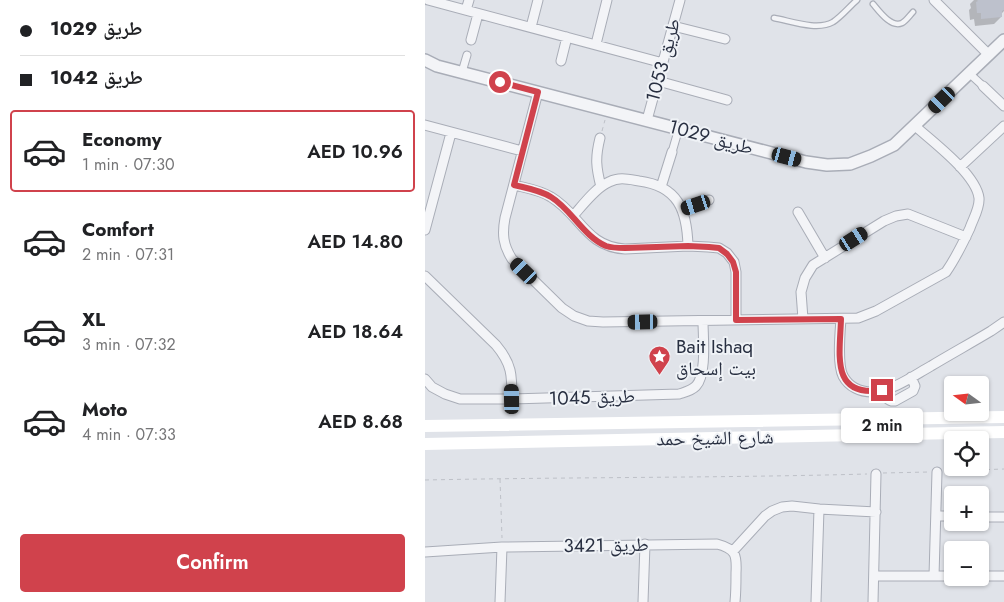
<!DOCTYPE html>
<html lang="en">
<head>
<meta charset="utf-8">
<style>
	:root { --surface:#fff; --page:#f6f6f6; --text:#202124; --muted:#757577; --line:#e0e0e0; --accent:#d0424c }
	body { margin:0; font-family:Jost,"Noto Naskh Arabic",sans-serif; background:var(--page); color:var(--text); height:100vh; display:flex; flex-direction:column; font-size:19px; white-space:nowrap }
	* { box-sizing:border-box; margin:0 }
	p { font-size:16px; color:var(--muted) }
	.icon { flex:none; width:28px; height:28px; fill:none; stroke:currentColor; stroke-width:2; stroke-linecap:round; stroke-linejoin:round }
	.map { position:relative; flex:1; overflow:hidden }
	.drawer { display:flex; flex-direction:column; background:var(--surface); width:425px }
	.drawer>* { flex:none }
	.top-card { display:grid; align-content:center; height:110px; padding:0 20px; background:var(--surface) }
	.needle { width:32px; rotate:285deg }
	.fabs { position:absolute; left:519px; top:376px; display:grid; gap:10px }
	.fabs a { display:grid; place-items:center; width:45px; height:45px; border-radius:5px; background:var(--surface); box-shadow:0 1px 4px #0004; font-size:25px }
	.end { position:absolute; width:22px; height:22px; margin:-11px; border:6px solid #d0424c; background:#fff; box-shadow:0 0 0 2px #fff }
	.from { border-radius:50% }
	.bubble { position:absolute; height:35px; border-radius:5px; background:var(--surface); box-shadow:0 1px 4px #0004; font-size:16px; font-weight:600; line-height:35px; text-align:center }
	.car { position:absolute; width:15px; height:30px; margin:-15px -8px; border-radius:6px; box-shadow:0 0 4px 1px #0007; background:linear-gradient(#222 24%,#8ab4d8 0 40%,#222 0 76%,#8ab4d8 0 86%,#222 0) }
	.top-card b { display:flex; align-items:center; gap:18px; height:48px; font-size:19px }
	.top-card b+b { border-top:1px solid var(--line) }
	.top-card i { width:12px; height:12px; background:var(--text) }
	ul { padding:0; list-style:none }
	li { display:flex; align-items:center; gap:15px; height:82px; margin:0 10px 8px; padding:0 10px; border:2px solid transparent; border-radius:5px }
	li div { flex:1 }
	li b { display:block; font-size:19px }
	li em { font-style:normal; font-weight:600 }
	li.current { border-color:var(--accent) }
	li>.icon { width:45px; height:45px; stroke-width:1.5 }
	.cta { display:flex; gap:10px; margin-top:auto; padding:10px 20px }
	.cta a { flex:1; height:58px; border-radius:5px; background:var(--accent); color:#fff; font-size:20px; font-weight:600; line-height:58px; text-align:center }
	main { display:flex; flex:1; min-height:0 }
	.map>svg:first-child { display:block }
</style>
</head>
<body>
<main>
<section class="drawer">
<div class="top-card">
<b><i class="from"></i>طريق 1029</b>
<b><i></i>طريق 1042</b>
</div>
<ul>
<li class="current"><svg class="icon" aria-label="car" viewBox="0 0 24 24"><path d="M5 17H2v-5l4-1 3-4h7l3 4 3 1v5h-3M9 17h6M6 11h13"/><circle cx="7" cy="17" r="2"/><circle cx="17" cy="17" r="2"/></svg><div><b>Economy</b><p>1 min · 07:30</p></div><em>AED 10.96</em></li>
<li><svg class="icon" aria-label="car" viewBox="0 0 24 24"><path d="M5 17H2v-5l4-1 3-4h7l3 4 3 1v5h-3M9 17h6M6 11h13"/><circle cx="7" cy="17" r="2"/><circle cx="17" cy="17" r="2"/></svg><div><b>Comfort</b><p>2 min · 07:31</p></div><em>AED 14.80</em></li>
<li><svg class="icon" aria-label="car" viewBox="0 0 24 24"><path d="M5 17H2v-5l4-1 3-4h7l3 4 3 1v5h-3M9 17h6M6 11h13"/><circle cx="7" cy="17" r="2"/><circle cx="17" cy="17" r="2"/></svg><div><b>XL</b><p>3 min · 07:32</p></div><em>AED 18.64</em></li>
<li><svg class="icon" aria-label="car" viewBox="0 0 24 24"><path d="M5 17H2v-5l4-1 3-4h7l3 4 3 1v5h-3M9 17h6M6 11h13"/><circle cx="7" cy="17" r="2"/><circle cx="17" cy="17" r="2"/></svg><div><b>Moto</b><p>4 min · 07:33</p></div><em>AED 8.68</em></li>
</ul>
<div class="cta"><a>Confirm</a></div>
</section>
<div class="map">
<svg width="579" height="602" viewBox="0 0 579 602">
	<rect width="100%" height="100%" fill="#e0e3e9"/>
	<path fill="#0003" d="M549,0h30v11l-3,3v3l-7,7 -19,2 -1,-7 -4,1 -1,-10 2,-2 -1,-4z"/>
	<path fill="#bdc1cc" d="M552,0h27v10l-2,1v6l-21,2v-6h-4l-1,-11 2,-1z"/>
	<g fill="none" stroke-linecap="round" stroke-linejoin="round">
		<defs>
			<path id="service" d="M448,4c6,7 18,24 29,19 4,-2 8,-8 11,-11
				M349,18c17,3 43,13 59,4 9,-6 16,-15 24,-22"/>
			<path id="pedestrian" d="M37,72l5,-17
				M545,74l13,12
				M247,152l7,-24"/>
			<path id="minor" d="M3,0l235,63
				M509,0l55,55
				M41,10l3,-10
				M248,26l52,13
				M106,27l7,-27
				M46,40l7,-26
				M171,44l11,-44
				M136,61l6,-24
				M233,81l69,19
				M558,86l21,20
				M113,92l-33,126c-3,16 -2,27 7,41l50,49 12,8 14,5 15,1 255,-4 18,-7 70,-39c9,-13 17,-29 24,-44 3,-9 10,-20 9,-30 -3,-24 -46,-56 -64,-72
				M222,120l33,-120
				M0,125l97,26
				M175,138c-5,20 -4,29 1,49
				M535,167l44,-41
				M89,185c12,3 26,5 37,12 29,17 35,50 74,52l63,-3 20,1 11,1 8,5 7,9 2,10v48
				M236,187l11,-35
				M257,209l27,-9
				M373,212l27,46
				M148,216c9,-10 23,-29 36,-34 10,-5 18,-3 30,-1 39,5 48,29 49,65
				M0,230l26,-97
				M0,276l71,69c16,19 16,30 16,54
				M378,319l-2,-27 4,-14 8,-13 71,-44 12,-5 12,-2 58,23
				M416,319c-1,14 -4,45 2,57 6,11 17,16 29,16 21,-1 41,-16 59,-26 20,-12 40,-23 60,-35l13,-9
				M0,379l7,8 13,7 15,5h52l167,-5c6,-2 12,-3 17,-8 11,-12 7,-49 7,-65
				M457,390c3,6 6,12 13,11l18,-10 2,-5 -4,-9
				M511,516h17
				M555,517h24
				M308,551l32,-35 7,-5 10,-4 10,-1 27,3
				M0,552l77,-5 215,-3c19,5 20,11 19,29 0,10 0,19 -1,29
				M449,576h79
				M509,576l3,-104
				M555,576h24
				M75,602l2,-55
				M218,602l2,-58
				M391,602l3,-93 57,3
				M448,602l3,-128"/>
			<path id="tertiary" d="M0,60l12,6 369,96 21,3 23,-1 21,-8 23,-11 110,-105"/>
		</defs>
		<use href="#service" stroke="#a9adb7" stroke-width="7"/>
		<use href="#pedestrian" stroke="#a9adb7" stroke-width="9"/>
		<use href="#minor" stroke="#a9adb7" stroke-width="11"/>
		<use href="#tertiary" stroke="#a9adb7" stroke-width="14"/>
		<path stroke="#bec1c8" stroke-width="1" stroke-dasharray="4 4" stroke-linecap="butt" d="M177,131l3,-11
			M521,471l58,-2
			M458,473l46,-1
			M75,479l2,59
			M0,480c147,-3 294,-2 442,-6"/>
		<use href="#service" stroke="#f3f4f7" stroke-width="4.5"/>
		<use href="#pedestrian" stroke="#f3f4f7" stroke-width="7"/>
		<use href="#minor" stroke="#f3f4f7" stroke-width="9"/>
		<use href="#tertiary" stroke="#f3f4f7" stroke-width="11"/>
		<path stroke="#fff" stroke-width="12" d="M0,426l579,-9
			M0,444l579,-12"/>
	</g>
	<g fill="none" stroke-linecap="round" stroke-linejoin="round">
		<path stroke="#d0424c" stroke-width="6" d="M75,82l38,10 -24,93c12,3 26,5 37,12 20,12 33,40 55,49 6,2 13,2 19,2l63,-2 21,1 10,1 8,6 6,8 3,10v48l105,-1c-1,35 -11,79 41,71"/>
	</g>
	<defs>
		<symbol id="sight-pin" viewBox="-11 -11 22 30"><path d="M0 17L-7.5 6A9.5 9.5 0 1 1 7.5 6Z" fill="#d0424c" stroke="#eff2f6"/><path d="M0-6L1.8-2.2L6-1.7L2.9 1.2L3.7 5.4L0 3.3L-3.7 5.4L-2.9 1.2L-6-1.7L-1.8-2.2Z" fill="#fff"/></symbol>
	</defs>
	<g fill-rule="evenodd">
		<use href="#sight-pin" x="222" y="344" width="25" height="34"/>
	</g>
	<g text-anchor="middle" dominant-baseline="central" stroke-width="4" stroke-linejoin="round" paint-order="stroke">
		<g font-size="19" fill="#282f41" stroke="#eff2f6">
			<text transform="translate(238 60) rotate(-75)">طريق 1053</text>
			<text transform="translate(286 137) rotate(15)">طريق 1029</text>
			<text transform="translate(167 397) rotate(-2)">طريق 1045</text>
			<text transform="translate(290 438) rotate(-1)">شارع الشيخ حمد</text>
			<text transform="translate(181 545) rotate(-1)">طريق 3421</text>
		</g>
		<g font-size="19" fill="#282f41" stroke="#eff2f6" text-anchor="start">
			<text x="251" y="346">Bait Ishaq<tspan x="251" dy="22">بيت إسحاق</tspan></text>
		</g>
	</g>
</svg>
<div class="fabs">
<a><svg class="needle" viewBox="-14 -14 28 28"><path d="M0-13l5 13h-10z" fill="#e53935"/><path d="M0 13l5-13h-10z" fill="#757577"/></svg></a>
<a><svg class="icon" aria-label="locate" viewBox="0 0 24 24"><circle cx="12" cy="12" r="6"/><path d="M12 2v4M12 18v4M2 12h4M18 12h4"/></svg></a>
<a>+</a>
<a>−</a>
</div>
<i class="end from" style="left:75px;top:82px"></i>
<i class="end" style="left:457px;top:390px"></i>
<div class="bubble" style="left:416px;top:408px;width:82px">2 min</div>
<i class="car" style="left:517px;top:100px;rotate:226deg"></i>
<i class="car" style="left:362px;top:157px;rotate:105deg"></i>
<i class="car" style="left:271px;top:205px;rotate:252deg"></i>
<i class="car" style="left:429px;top:239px;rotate:58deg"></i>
<i class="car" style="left:99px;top:271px;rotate:314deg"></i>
<i class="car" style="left:218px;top:322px;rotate:269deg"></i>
<i class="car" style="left:87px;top:399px;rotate:359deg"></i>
</div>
</main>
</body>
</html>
